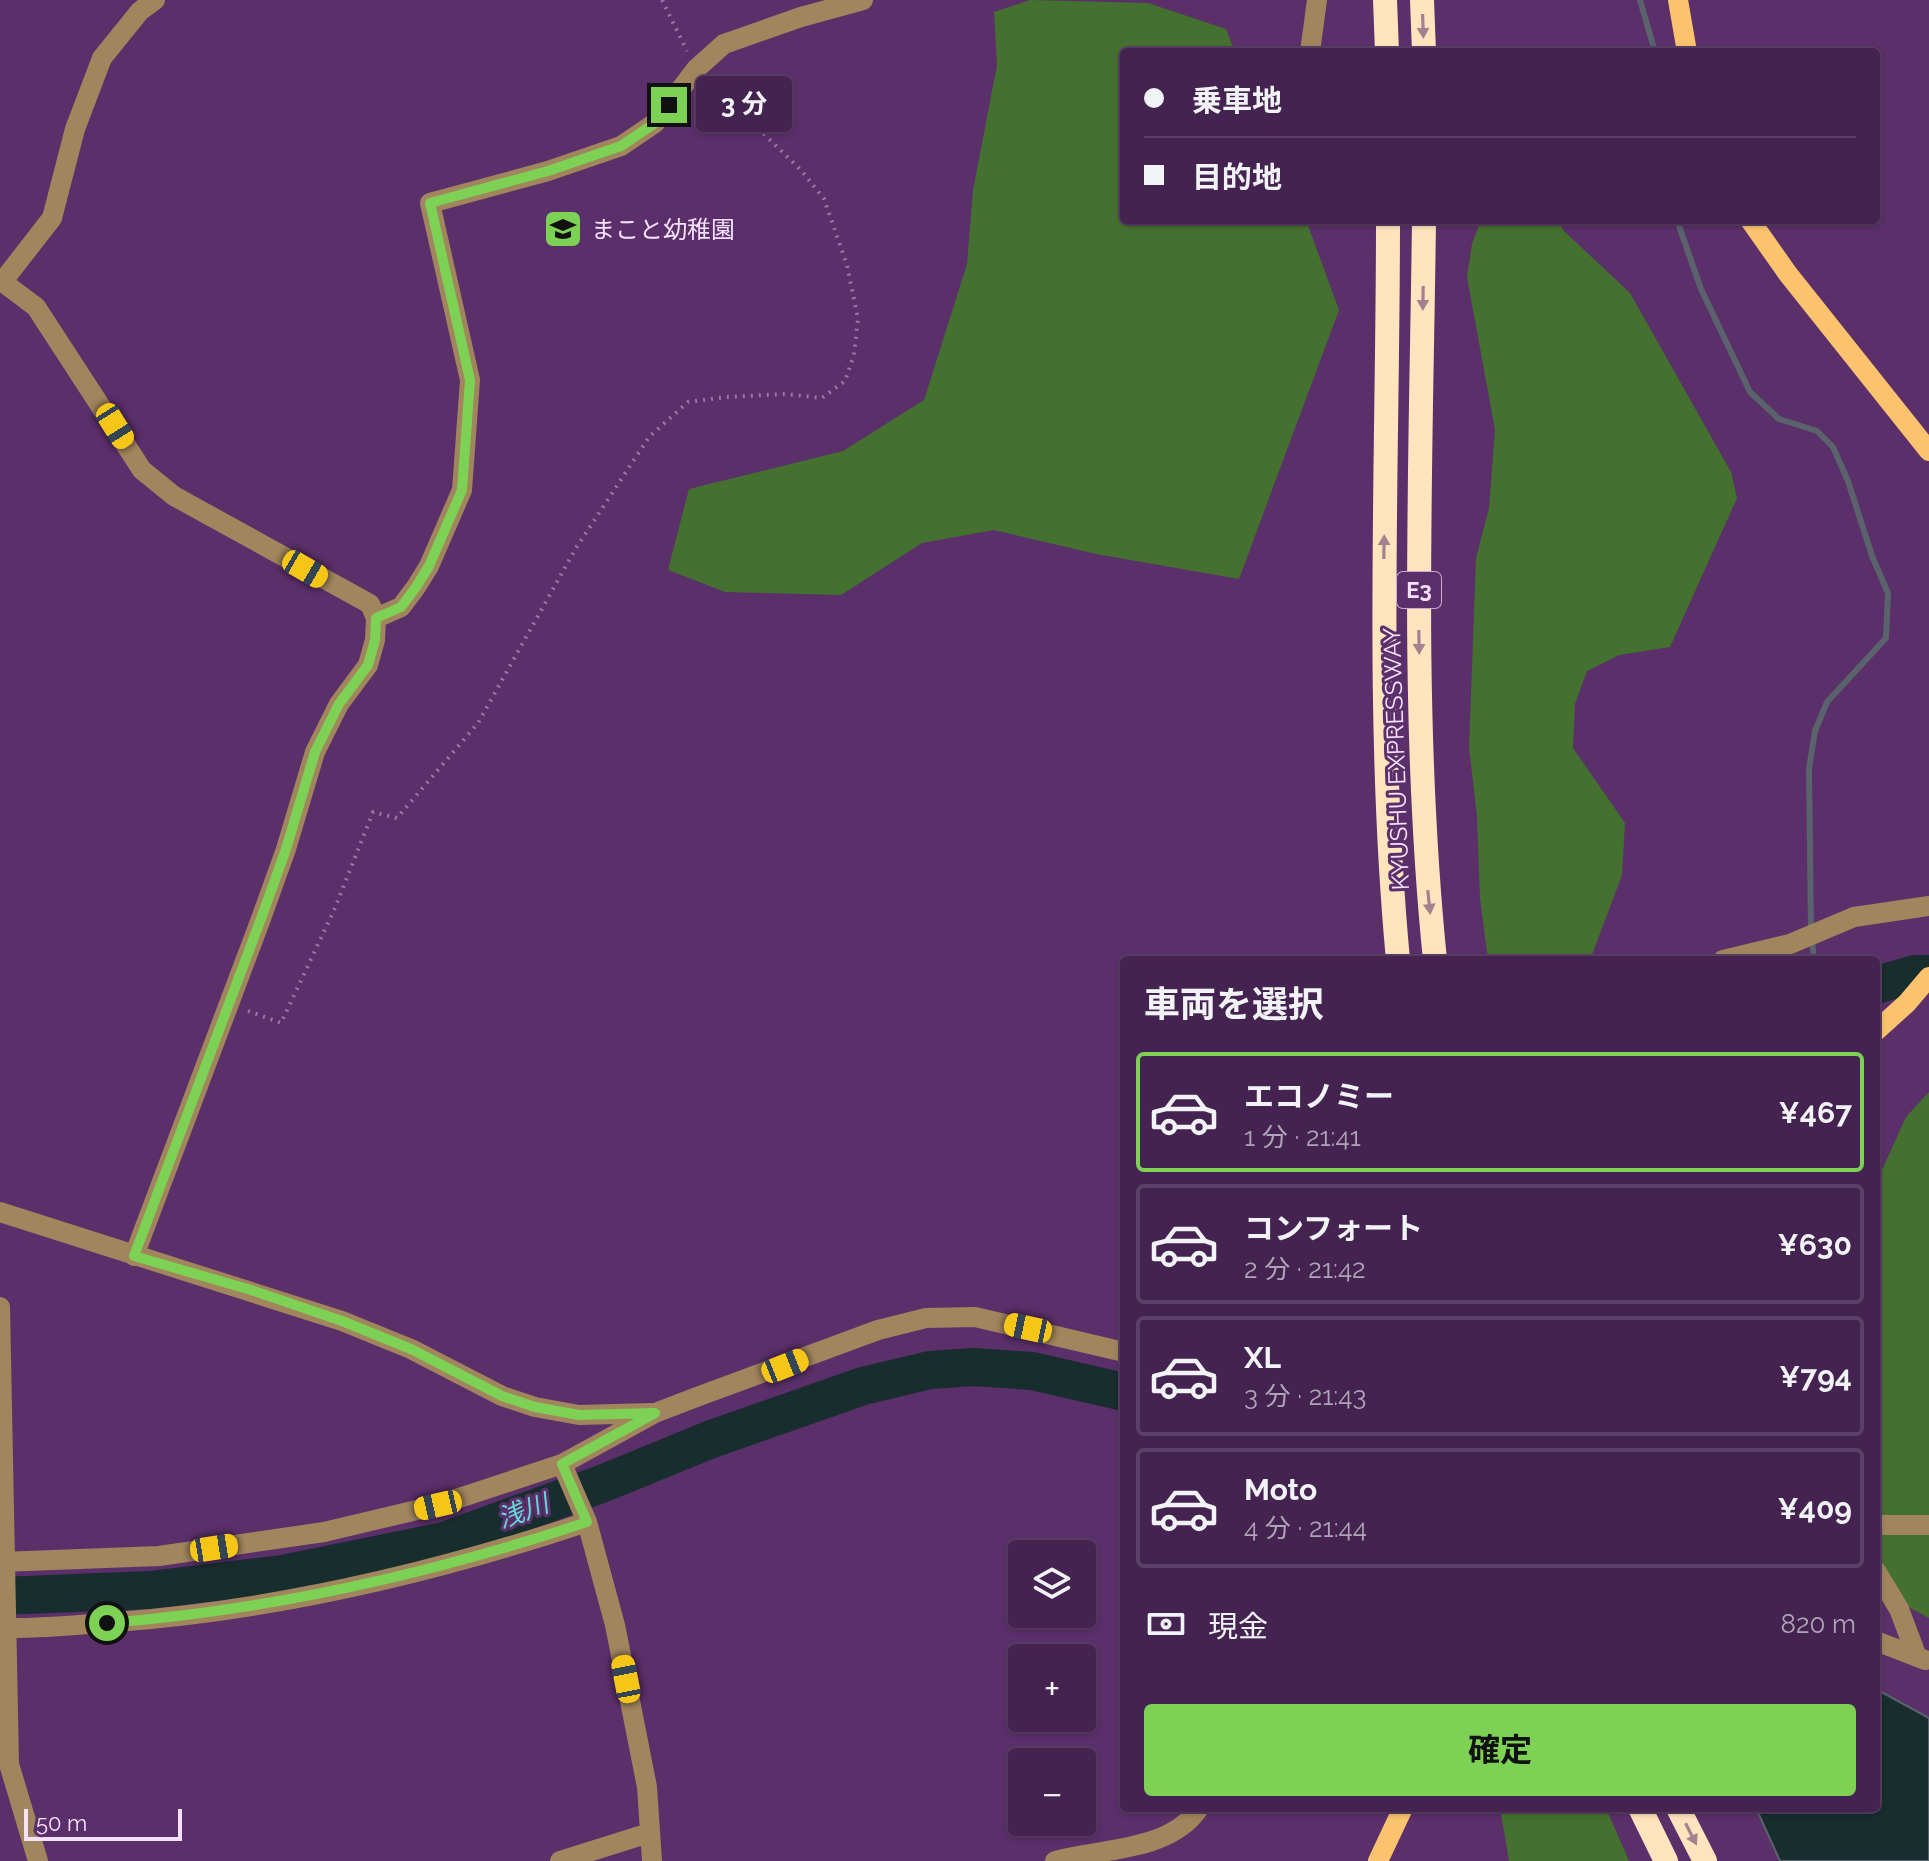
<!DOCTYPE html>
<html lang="ja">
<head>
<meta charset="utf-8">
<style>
	:root { --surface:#442350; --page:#4e2f5a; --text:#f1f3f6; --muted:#afa4b7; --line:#5c4067; --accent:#7dd154 }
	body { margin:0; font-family:Raleway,"Noto Sans JP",sans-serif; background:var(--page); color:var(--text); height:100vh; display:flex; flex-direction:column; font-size:30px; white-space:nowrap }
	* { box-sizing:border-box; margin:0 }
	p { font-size:26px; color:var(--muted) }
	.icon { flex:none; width:44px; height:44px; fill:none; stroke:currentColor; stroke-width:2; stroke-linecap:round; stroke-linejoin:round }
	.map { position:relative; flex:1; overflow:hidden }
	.sheet { position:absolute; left:1120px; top:956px; width:760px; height:856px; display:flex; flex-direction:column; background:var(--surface); border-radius:8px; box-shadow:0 2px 6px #0004,0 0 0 2px var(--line) }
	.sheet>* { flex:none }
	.top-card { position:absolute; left:1120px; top:48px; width:760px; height:176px; border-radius:8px; box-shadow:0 2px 6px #0004,0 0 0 2px var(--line); display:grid; align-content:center; height:176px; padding:0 24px; background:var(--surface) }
	.controls { position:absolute; left:1008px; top:1540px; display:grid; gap:16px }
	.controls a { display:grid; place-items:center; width:88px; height:88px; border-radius:8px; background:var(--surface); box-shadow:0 2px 6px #0004,0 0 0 2px var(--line); font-size:40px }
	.scale { position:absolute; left:24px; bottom:20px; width:158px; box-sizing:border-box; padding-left:8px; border:4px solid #f6e2fe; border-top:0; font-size:22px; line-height:28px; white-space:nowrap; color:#f6e2fe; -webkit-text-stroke:6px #5b2f6a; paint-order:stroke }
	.end { position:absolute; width:36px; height:36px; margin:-18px; border:10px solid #7dd154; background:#111; box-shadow:0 0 0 4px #111 }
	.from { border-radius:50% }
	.bubble { position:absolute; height:56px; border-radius:8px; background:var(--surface); box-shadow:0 2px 6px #0004,0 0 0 2px var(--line); font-size:26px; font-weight:700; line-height:56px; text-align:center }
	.car { position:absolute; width:24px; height:48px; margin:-24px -12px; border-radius:10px; box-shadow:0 0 6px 2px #0007; background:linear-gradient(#f5c518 24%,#345 0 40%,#f5c518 0 76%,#345 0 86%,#f5c518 0) }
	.top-card b { display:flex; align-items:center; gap:28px; height:76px; font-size:30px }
	.top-card b+b { border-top:2px solid var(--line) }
	.top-card i { width:20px; height:20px; background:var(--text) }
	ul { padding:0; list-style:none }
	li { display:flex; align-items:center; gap:24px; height:120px; margin:0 16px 12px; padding:0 8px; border:4px solid var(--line); border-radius:8px }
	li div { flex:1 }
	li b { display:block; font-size:30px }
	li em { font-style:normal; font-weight:700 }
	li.selected { border-color:var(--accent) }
	li>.icon { width:72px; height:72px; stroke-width:1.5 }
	h2 { padding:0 24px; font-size:36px; line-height:96px }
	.pay { display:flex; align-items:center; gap:20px; height:88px; padding:0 24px; font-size:30px }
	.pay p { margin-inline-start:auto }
	.cta { display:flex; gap:16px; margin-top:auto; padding:16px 24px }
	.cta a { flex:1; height:92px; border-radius:8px; background:var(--accent); color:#111; font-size:32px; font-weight:700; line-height:92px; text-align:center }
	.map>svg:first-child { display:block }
</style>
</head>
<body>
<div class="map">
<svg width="1929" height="1861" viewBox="0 0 1929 1861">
	<rect width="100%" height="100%" fill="#5b2f6a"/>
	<path fill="#44712f" d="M1030,0l118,3 78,26 9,23h-111v168h182l33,90 -100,269 -143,-25 -102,-24 -72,13 -81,52 -116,-3 -57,-22 21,-81 154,-38 81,-51 43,-136 6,-74 24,-125 -3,-53z
		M1481,220h75l9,12 65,61 101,179 6,26 -67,149 -51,8 -32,16 -12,33 -2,44 52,75 -3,52 -32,85h-102l-8,-62 -3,-81 -8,-70 7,-189 13,-50 6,-78 -28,-153 5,-33z
		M1929,1092v526l-53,-28v-407l30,-66z
		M1500,1808h106l23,53h-120z"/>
	<path fill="#172d2e" stroke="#5a636c" stroke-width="2" d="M1876,1689l53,29v143h-149l-24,-53h120z"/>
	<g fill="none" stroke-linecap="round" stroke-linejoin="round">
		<path stroke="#5a636c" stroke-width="6" d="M1640,0l15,52
			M1677,220l24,69 49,103 29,27 38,12 16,16 15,34 24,75 16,37 -2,45 -59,64 -12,29 -6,38 2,161
			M1812,941l2,19"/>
		<path stroke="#172d2e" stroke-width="38" d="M1876,985l39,-11h14
			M0,1596l150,-6 132,-16 162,-33 160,-58 105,-43 154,-54 67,-16 43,-3 59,4 92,21"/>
		<path stroke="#9977a6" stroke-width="4" stroke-dasharray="2 6" stroke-linecap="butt" d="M662,0l25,51
			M248,1011l33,12 54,-115 38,-96 24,6 81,-95 98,-175 73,-111 39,-35 38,-5 60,-3 36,4 23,-17 9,-26 4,-36 -11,-54 -23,-66 -23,-29 -90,-87"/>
		<path stroke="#a0855d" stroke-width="20" d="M1310,52l7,-52
			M0,280l36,27 106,163 32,26 196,108 6,14 -1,22 -7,25 -29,39 -24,48 -29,97 -24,67 -128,340
			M3,281l49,-63 23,-89 27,-71 38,-47 15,-11
			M376,618l25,-11 15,-20 13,-21 33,-76 8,-110 -40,-177 118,-32 73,-25 34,-23 41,-54 28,-25 77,-27 62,-17
			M1723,960l67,-16 64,-27 75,-11
			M0,1212l342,109 69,28 91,47 33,11 44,8 72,-2
			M0,1307l9,457 29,97
			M562,1464l25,58 28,103 32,162 5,74
			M1876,1525h53
			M0,1562l159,-6 165,-24 114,-27 124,-41 93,-51 39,-15 184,-68 48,-12 49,-1 149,35
			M1876,1571l23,38 18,48
			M0,1628c39,1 77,-3 116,-6 161,-12 318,-49 471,-100
			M1876,1641l49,19
			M560,1861l89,-28
			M1055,1861c46,-13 115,-9 144,-53"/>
		<path stroke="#fbc36d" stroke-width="20" d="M1678,0l9,52
			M1750,220l38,54 141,177
			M1876,1031l31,-28 22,-26
			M1378,1861l25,-53"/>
		<path stroke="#ffe4be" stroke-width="24" d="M1385,0l2,52
			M1422,0l2,52
			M1388,220c0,247 -13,494 10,740
			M1424,220c-3,247 -14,494 11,740
			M1640,1808l26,53
			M1678,1808l27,53"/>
	</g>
	<defs><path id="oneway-solid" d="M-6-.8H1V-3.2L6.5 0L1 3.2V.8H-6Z" transform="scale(2)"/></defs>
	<g fill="#a58090">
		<use href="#oneway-solid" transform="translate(1423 26) rotate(88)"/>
		<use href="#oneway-solid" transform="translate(1423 298) rotate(91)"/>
		<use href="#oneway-solid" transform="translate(1384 547) rotate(-89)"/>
		<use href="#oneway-solid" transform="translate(1419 642) rotate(89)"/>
		<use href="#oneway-solid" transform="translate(1429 902) rotate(84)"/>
		<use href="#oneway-solid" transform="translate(1691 1834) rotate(63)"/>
	</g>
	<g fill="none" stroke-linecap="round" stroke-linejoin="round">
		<path stroke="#7dd154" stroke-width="10" d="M107,1623c164,-13 324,-49 480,-101l-25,-58 93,-51 -76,2 -44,-8 -33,-11 -91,-47 -69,-28 -91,-31 -117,-34 128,-340 24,-67 29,-97 24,-48 29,-39 7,-25 1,-22 25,-11 15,-20 13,-21 33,-76 8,-110 -40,-177 118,-32 73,-25 34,-23 14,-18"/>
	</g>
	<defs>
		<symbol id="school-square" viewBox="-11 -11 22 22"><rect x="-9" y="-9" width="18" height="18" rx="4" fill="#7dd154" stroke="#5b2f6a"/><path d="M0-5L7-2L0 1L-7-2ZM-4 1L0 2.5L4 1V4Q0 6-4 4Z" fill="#111"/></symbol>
	</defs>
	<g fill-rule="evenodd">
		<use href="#school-square" x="541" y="207" width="44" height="44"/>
	</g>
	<g text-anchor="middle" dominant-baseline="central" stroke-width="6" stroke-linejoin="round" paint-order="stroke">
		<rect fill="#5b2f6a" stroke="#c8acd2" stroke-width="2" x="1397" y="572" width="44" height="36" rx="6"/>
		<g font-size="22" font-weight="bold" fill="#f6e2fe">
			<text x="1419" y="590">E3</text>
		</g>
		<g font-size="24" fill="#f6e2fe" stroke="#5b2f6a" text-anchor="start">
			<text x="591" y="229">まこと幼稚園</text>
		</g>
		<g font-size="24" fill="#f6e2fe" stroke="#5b2f6a">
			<text transform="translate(1396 759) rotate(-92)">KYUSHU EXPRESSWAY</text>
		</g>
		<g font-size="26" font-style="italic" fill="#64d7d9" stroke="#5b2f6a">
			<text transform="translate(523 1511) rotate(-20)">浅川</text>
		</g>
	</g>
</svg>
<div class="controls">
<a><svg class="icon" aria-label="layers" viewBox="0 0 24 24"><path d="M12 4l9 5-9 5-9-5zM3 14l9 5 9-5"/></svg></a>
<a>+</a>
<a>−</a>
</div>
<div class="scale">50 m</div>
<i class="end from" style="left:107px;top:1623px"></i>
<i class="end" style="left:669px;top:105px"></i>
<div class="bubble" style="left:696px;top:76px;width:96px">3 分</div>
<i class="car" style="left:115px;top:426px;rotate:148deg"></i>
<i class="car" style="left:305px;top:569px;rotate:120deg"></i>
<i class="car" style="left:1028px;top:1328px;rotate:282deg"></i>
<i class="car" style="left:785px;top:1366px;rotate:68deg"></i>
<i class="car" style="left:438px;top:1505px;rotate:257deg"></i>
<i class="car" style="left:214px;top:1548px;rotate:81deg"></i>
<i class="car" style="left:626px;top:1679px;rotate:349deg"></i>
<div class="top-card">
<b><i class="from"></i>乗車地</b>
<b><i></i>目的地</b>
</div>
<section class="sheet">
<h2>車両を選択</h2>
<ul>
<li class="selected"><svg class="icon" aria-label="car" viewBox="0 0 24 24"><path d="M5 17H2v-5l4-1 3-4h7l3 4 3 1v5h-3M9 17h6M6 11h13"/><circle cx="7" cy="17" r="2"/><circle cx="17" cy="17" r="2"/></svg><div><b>エコノミー</b><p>1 分 · 21:41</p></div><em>¥467</em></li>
<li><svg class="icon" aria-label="car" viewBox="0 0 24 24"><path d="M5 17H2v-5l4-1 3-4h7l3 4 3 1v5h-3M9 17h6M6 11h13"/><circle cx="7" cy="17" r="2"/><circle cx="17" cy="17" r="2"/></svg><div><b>コンフォート</b><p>2 分 · 21:42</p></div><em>¥630</em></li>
<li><svg class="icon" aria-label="car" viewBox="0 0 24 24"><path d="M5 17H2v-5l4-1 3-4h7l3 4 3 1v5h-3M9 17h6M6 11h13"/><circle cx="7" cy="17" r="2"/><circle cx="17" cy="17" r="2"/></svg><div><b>XL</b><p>3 分 · 21:43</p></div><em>¥794</em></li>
<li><svg class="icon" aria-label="car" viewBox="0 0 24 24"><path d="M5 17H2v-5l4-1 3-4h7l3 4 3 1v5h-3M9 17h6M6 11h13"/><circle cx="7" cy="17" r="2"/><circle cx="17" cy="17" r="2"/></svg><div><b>Moto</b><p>4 分 · 21:44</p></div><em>¥409</em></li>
</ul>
<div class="pay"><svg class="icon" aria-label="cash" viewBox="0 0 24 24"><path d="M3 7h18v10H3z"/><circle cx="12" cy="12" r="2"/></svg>現金<p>820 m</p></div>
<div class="cta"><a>確定</a></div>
</section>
</div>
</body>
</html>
